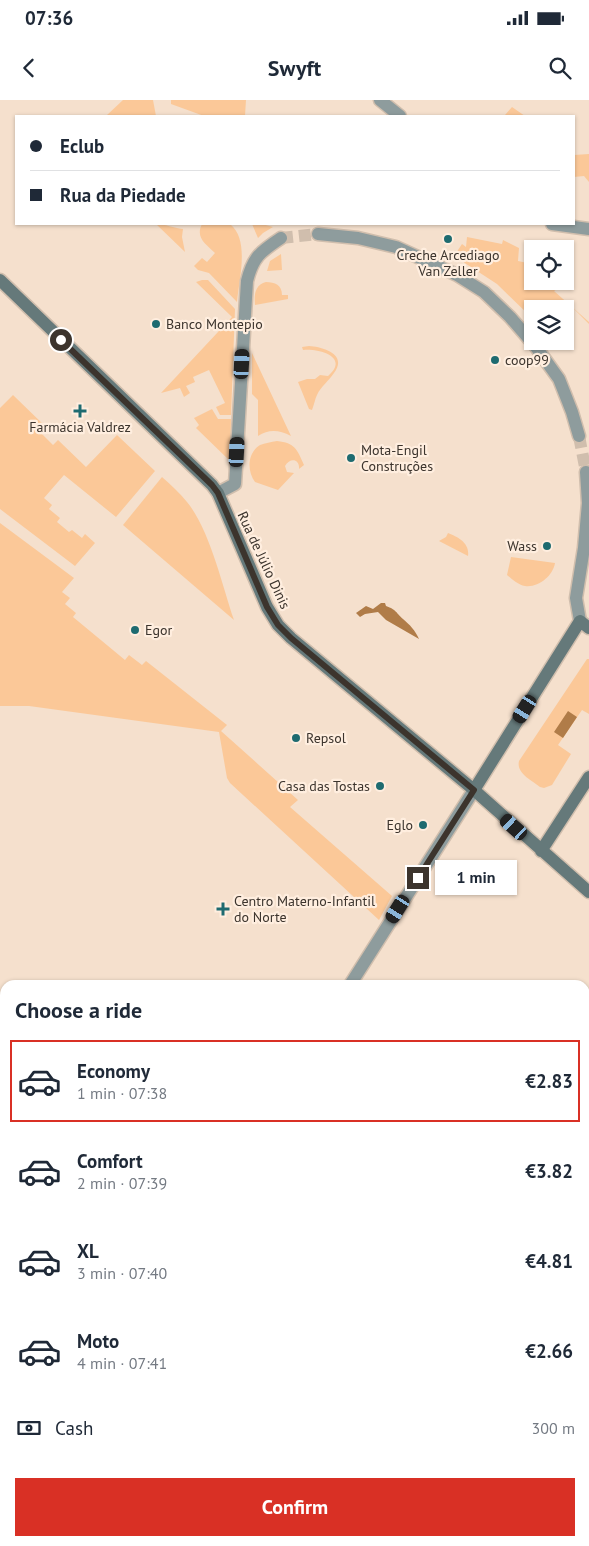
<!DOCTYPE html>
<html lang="en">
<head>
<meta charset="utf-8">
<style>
	:root { --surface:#fff; --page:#f2f2f3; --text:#1f2937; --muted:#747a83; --line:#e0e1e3; --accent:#d93025 }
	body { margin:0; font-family:"PT Sans",sans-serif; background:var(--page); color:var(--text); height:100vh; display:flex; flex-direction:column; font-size:19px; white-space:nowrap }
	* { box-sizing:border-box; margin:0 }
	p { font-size:16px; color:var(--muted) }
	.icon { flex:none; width:28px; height:28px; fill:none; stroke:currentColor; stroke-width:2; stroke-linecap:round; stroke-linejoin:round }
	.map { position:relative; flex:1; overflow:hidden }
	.drawer { position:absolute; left:0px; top:880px; width:590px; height:566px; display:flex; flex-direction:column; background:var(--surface); border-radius:15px 15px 0 0; box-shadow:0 1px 4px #0004 }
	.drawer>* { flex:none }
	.banner { position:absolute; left:15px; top:15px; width:560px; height:110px; border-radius:0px; box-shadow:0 1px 4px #0004; display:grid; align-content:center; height:110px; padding:0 15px; background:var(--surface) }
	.buttons { position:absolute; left:524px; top:140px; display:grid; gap:10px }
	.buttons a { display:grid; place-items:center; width:50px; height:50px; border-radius:0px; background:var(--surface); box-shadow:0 1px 4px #0004; font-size:25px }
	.end { position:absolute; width:22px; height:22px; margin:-11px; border:6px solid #3c342d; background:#fff; box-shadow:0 0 0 2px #fff }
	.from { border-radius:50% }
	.bubble { position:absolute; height:35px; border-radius:0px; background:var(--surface); box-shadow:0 1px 4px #0004; font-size:16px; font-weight:800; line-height:35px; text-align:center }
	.car { position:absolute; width:15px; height:30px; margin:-15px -8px; border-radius:6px; box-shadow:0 0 4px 1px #0007; background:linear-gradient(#222 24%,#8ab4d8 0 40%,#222 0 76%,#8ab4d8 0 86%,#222 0) }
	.banner b { display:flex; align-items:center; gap:18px; height:48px; font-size:19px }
	.banner b+b { border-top:1px solid var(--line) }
	.banner i { width:12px; height:12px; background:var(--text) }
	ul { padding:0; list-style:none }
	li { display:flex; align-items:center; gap:15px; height:82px; margin:0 10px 8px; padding:0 5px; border:2px solid transparent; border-radius:0px }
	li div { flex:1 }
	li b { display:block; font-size:19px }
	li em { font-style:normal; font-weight:800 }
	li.active { border-color:var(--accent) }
	li>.icon { width:45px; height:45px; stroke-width:1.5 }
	h2 { padding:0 15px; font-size:22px; line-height:60px }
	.pay { display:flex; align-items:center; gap:12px; height:55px; padding:0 15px; font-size:19px }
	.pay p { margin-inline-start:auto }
	.action { display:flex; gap:10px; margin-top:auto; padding:10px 15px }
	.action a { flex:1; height:58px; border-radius:0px; background:var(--accent); color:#fff; font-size:20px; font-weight:800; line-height:58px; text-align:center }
	.status { display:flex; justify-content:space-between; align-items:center; height:35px; padding:0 25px; background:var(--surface); direction:ltr }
	.status svg { height:14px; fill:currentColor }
	header { display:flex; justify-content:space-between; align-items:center; height:65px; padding:0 15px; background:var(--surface); font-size:22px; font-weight:800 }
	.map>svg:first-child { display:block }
</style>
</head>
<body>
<div class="status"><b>07:36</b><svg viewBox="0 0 49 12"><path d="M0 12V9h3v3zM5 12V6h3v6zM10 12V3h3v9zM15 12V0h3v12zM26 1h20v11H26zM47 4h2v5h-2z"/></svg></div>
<header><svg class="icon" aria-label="back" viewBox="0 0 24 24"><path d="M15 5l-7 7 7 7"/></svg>Swyft<svg class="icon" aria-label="search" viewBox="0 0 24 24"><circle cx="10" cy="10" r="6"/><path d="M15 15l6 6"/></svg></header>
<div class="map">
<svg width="589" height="1446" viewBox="0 0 589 1446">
	<rect width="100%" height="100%" fill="#f5e0cd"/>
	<path fill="#fbc898" d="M123,0h30l3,16h-50z
		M171,0h75l-1,16h-41l-33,-12z
		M512,7l13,9 -20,-1z
		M589,54v28l-5,-6 -10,1v-22z
		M156,124c10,0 17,4 27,5l-1,8 3,15z
		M202,124h28c20,16 9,55 7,78l-28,-29 -11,-3 -4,-4 8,-8 5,4 8,-9c-9,-9 -20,-15 -13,-29z
		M252,124h10l11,3 -10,6 -5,5z
		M467,137l35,7 1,-4 16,8 -1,13 14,3v17h33v-8l2,10 -13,8 35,31v2l-18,-18 -6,5v-2h-33v9l-35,-34 -43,-28 8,-12 4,3z
		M281,154l1,16 -15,1 3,-10z
		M202,180h6l27,29 -4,106h-11l-4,-8 9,-4 -16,-33 -16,7 2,5 -9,4 4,7 -6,4 -4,-9 -19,5 71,-76 -36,-35z
		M266,182c9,0 16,3 16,13h6v4l-33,6c-1,-11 0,-20 11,-23z
		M309,246c14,1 39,8 25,27 -5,8 -13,13 -17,22 -2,4 -3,10 -5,15l-3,-1 -11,-27 9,-3h8l5,-4 8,1c22,-19 -9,-28 -25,-26l-1,-3z
		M252,253l39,83c-12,-6 -22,-7 -33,0v-36l-6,-6z
		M13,295l34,33 -5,6 11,11 5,-5 28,27 31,-32 38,36 -39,46 -52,-42 -20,23 8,7 -3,4 11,9 -3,4 12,10 3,-2 10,8 3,-4 10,9 -20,23 -75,-57v-101z
		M212,309l6,10h13l-1,42 -34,-33 3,-3 -5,-7z
		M277,341c18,2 20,8 27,24l-5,4c1,-10 -9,-12 -14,-3l2,6 7,1 -16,17 -23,-8c-8,-11 -8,-29 5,-37 5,-2 11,-3 17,-4z
		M162,377c9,8 18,16 25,25 23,28 35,83 47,118l-111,-95z
		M0,423l74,55 -12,14 8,6 -5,6 11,9 -3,4 52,43 4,-5 13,10 4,-4 81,64 -6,6 77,69 -8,7 102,89 -13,24 -149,-137 -3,-5 -8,-46 -190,-26h-29z
		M448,433c10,4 22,10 20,23l-29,-15 7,-4z
		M511,457l44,6c-2,13 -17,25 -30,23 -7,-1 -13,-7 -18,-11z
		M587,559h2v55l-7,-4 -24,35 13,9 -19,31 -8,3 -4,-1c-9,-7 -24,-14 -21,-26z
		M585,928l4,3v41l-4,5z
		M0,945l5,3v117l-5,5z
		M585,1340l4,4v32l-4,3z
		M49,1441h28v5h-26z
		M178,1441h78l7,5h-79z
		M457,1441h52l-6,5h-39z"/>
	<path fill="#b07c48" d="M381,503h4l1,3c11,4 9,6 17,13 7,6 12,11 16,20l-33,-19 -8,-8 -13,2 -5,3 -4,-4 10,-7 7,3z
		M568,611l9,6 -14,21 -9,-6z"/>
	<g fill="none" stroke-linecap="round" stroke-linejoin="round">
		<path stroke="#d0bead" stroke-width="12" stroke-dasharray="12 6" stroke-linecap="butt" d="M281,138l37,-4
			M579,336l7,36"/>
		<defs>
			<path id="street" d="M380,0l20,16
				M552,124l37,5
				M318,134l40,4 38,9 61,28 27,17 26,25 26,30 23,32 13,33 7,24
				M218,393l17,-9 12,-203c6,-24 13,-29 34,-43
				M580,521l-4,-23 8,-50 4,-45 -2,-31
				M350,885l124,-195
				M585,1080l4,3
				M0,1192l5,-3
				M384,1441l13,5"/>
			<path id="secondary" d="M0,180l212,205 6,8 49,114 11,18 13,13 183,152 115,102
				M474,690l106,-169 9,7
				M541,751l48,-74"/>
		</defs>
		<use href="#street" stroke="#d0bead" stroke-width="15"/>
		<use href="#secondary" stroke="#d0bead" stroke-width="15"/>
		<use href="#street" stroke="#8e9c9d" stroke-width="12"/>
		<use href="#secondary" stroke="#65797a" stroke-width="12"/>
	</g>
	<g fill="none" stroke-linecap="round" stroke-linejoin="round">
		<path stroke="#3c342d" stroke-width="6" d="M61,240l151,145 6,8 49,114 11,18 13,13 183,152 -56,88"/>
	</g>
	<g fill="#1e6b70" stroke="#ffeedf" stroke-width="2">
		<circle cx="448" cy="139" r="5"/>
		<circle cx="156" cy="224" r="5"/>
		<circle cx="495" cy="260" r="5"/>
		<path d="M77.5 303.5h5v5h5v5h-5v5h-5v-5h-5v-5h5z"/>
		<circle cx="351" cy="358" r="5"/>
		<circle cx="547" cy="446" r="5"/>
		<circle cx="135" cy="530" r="5"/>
		<circle cx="296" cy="638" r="5"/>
		<circle cx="380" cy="686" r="5"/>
		<circle cx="423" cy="725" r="5"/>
		<path d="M220.5 801.5h5v5h5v5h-5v5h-5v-5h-5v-5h5z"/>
	</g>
	<g text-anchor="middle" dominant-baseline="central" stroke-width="4.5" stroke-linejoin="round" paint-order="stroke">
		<g font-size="14" fill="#3c342d" stroke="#ffeedf" text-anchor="start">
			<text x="448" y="155" text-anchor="middle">Creche Arcediago<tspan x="448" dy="16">Van Zeller</tspan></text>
			<text x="166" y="224">Banco Montepio</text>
			<text x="505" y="260">coop99</text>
			<text x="80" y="327" text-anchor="middle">Farmácia Valdrez</text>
			<text x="361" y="350">Mota-Engil<tspan x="361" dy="16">Construções</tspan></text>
			<text x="537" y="446" text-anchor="end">Wass</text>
			<text x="145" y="530">Egor</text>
			<text x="306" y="638">Repsol</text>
			<text x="370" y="686" text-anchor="end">Casa das Tostas</text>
			<text x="413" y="725" text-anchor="end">Eglo</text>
			<text x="234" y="801">Centro Materno-Infantil<tspan x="234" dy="16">do Norte</tspan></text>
		</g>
		<g font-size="14" fill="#3c342d" stroke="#ffeedf">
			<text transform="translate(264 460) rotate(65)">Rua de Júlio Dinis</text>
		</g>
	</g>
</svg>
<div class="buttons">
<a><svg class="icon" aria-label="locate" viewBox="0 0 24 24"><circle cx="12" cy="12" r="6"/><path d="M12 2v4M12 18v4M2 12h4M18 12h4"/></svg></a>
<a><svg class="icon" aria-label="layers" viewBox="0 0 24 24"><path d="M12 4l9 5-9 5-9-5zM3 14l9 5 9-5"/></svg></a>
</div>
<i class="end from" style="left:61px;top:240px"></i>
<i class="end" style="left:418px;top:778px"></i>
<div class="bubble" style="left:435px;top:760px;width:82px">1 min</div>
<i class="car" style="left:242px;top:264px;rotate:3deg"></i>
<i class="car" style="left:237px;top:352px;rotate:3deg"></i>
<i class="car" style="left:525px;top:609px;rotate:212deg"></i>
<i class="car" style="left:514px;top:727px;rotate:312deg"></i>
<i class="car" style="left:398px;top:809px;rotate:212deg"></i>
<div class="banner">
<b><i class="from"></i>Eclub</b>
<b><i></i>Rua da Piedade</b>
</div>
<section class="drawer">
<h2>Choose a ride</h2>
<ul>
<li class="active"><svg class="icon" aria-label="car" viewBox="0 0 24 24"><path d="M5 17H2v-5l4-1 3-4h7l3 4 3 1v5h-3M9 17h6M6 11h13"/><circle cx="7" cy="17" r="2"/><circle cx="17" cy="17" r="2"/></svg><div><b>Economy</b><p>1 min · 07:38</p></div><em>€2.83</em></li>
<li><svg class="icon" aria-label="car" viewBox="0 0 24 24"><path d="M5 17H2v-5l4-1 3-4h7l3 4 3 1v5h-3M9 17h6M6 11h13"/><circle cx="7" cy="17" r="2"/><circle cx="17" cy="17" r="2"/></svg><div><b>Comfort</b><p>2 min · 07:39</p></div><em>€3.82</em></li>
<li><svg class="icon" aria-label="car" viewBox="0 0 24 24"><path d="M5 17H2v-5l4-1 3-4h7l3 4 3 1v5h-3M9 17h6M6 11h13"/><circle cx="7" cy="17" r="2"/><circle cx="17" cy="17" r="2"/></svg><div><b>XL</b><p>3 min · 07:40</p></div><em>€4.81</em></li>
<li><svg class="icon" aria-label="car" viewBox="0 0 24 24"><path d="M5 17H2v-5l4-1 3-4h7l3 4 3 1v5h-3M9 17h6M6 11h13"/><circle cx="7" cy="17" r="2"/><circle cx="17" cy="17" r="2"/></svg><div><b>Moto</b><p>4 min · 07:41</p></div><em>€2.66</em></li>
</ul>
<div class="pay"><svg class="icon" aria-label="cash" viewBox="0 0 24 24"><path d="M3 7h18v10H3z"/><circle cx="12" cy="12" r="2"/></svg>Cash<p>300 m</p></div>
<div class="action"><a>Confirm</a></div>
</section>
</div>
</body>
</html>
